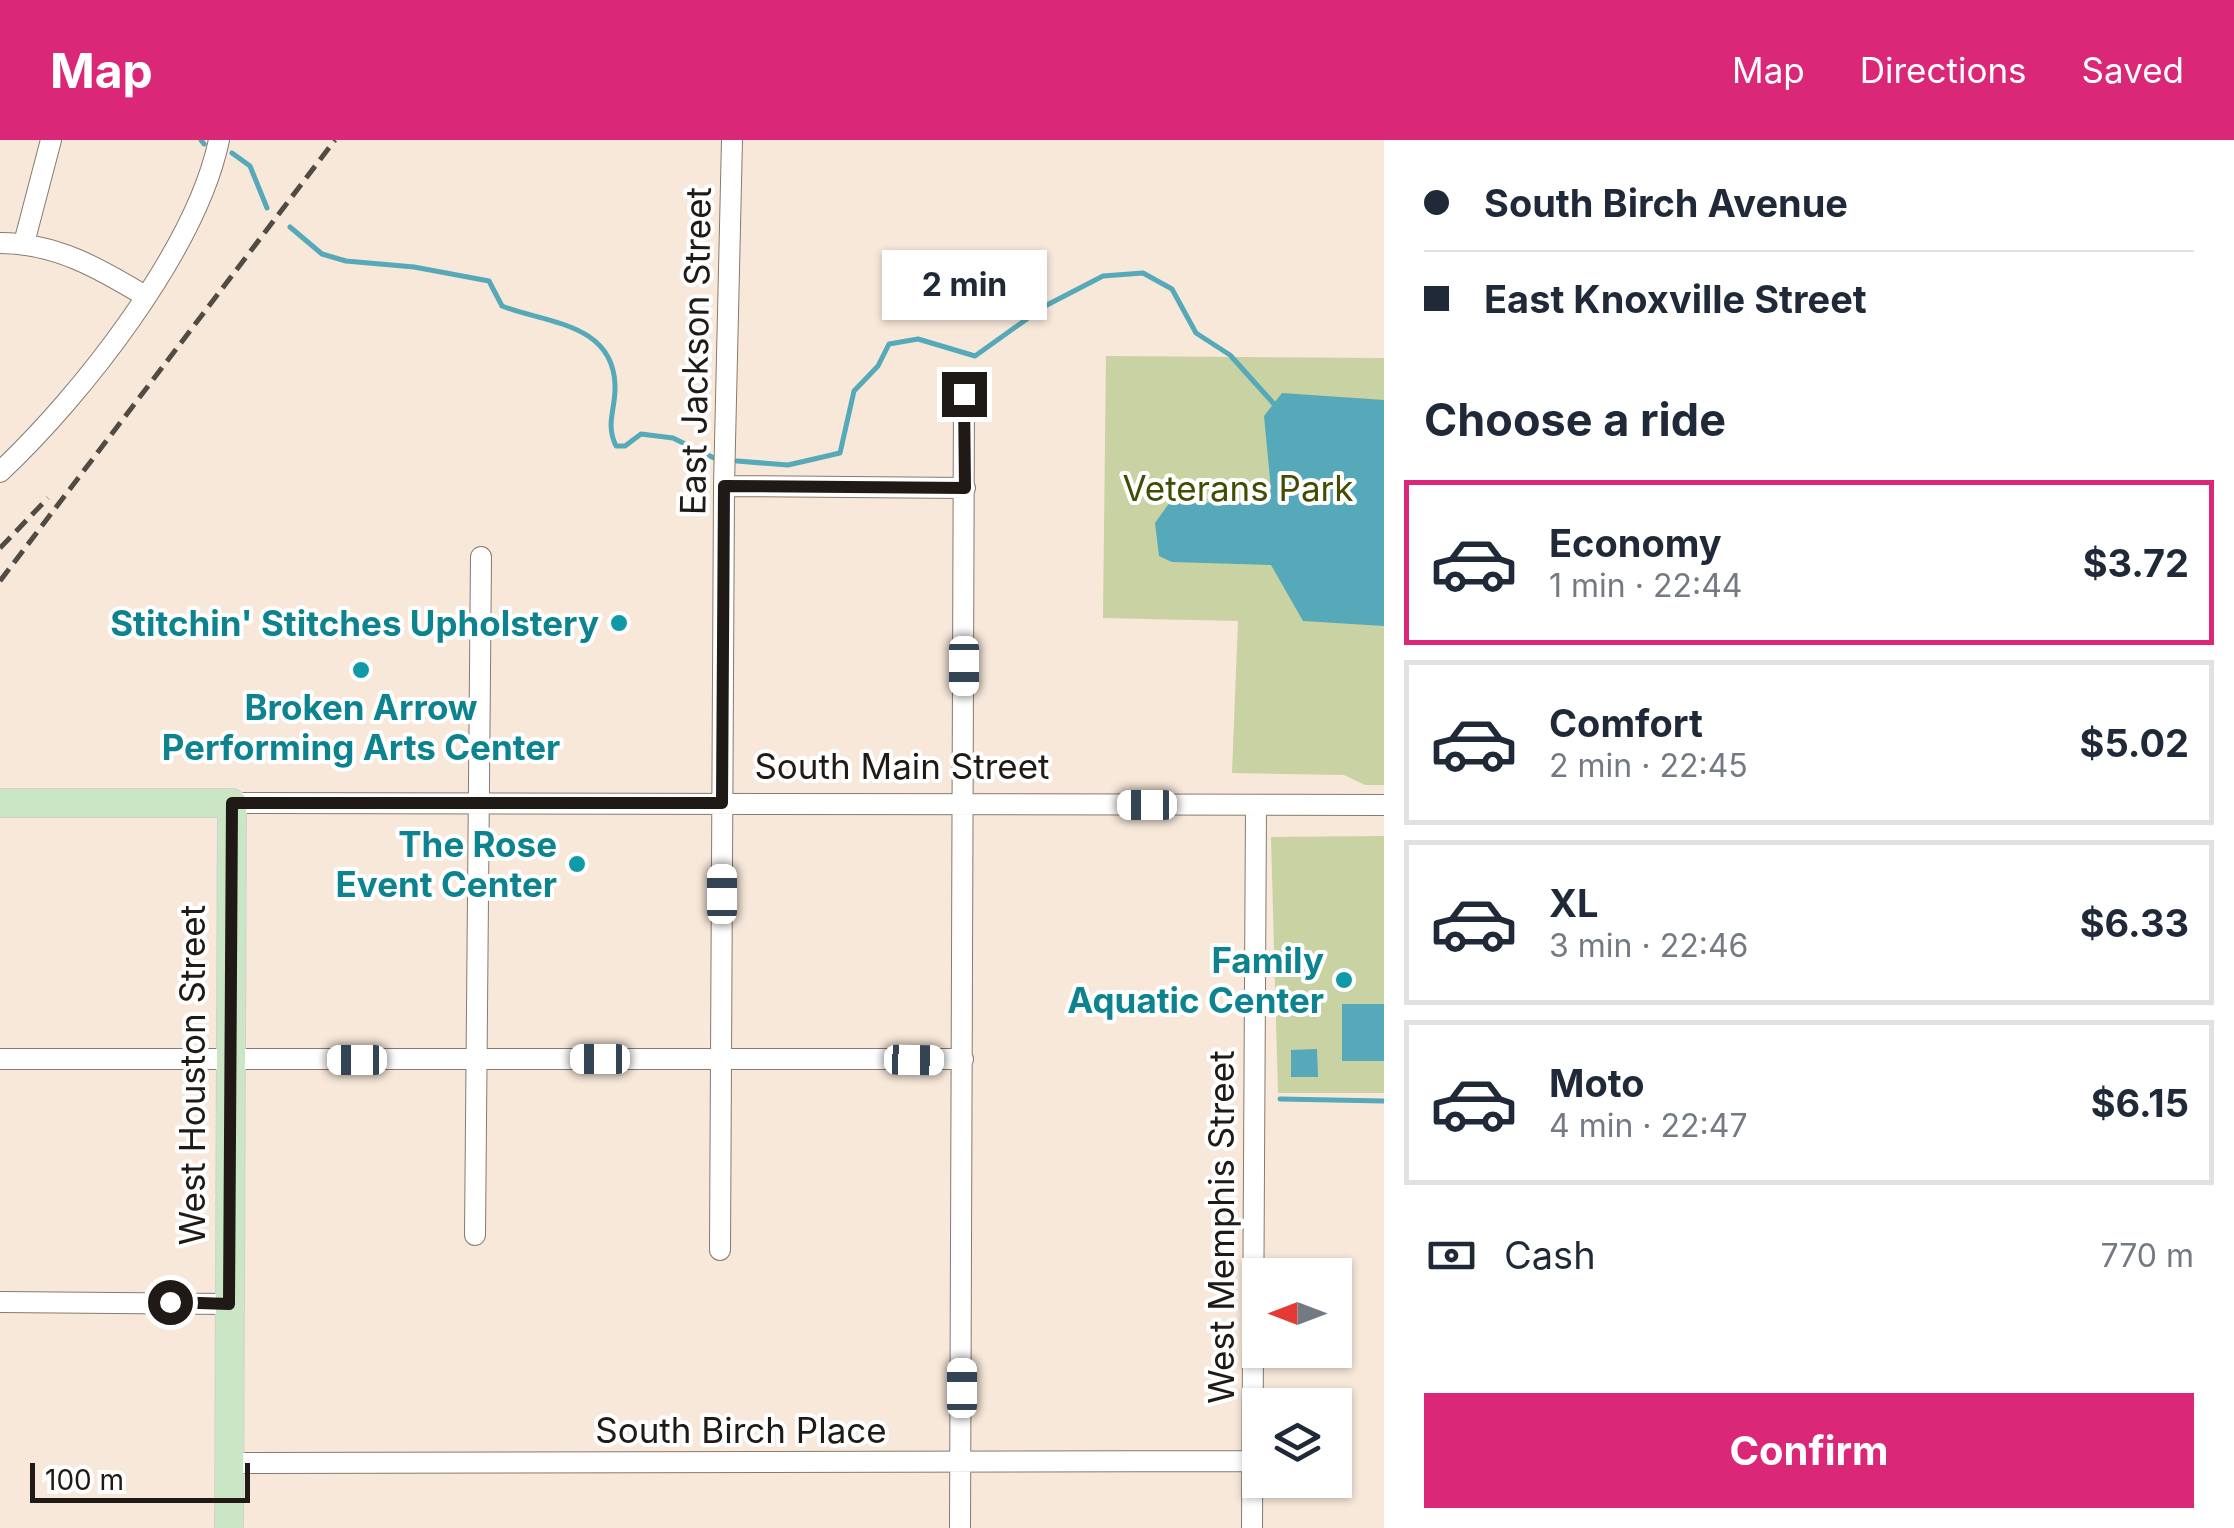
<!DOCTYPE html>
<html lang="en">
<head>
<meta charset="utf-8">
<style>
	:root { --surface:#fff; --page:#f2f2f3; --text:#1f2937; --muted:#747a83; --line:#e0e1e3; --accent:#db2777 }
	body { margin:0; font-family:Inter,sans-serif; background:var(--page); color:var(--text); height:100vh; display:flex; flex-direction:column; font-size:38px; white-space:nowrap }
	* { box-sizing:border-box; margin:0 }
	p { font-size:32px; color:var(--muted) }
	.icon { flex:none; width:55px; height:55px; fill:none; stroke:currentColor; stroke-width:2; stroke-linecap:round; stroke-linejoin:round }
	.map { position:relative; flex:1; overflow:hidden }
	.details { display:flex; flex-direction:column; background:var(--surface); width:850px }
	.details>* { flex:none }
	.guide { display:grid; align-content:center; height:220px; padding:0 40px; background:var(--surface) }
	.needle { width:65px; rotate:270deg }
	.controls { position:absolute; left:1242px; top:1118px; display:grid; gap:20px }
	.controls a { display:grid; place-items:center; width:110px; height:110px; border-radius:0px; background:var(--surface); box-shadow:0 2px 8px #0004; font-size:50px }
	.scale { position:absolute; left:30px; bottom:25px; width:220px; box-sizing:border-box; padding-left:10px; border:5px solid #1f1a15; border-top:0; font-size:28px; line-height:35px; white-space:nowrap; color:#1f1a15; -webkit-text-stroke:8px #fff; paint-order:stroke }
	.end { position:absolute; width:45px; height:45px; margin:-22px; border:12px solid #1f1a15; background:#fff; box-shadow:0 0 0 5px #fff }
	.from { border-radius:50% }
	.bubble { position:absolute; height:70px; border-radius:0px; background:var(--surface); box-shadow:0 2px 8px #0004; font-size:32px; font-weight:700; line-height:70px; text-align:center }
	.car { position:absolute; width:30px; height:60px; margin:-30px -15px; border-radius:12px; box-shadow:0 0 8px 2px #0007; background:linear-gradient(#fff 24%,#345 0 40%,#fff 0 76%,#345 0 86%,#fff 0) }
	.guide b { display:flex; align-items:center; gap:35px; height:95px; font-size:38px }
	.guide b+b { border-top:2px solid var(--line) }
	.guide i { width:25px; height:25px; background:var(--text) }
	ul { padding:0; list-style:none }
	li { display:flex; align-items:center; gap:30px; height:165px; margin:0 20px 15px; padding:0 20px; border:5px solid var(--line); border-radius:0px }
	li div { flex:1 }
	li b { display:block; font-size:38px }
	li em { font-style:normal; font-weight:700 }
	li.active { border-color:var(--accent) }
	li>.icon { width:90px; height:90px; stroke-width:1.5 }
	h2 { padding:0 40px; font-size:45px; line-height:120px }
	.pay { display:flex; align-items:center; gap:25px; height:110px; padding:0 40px; font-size:38px }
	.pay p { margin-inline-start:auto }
	.cta { display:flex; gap:20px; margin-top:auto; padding:20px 40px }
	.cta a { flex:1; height:115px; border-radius:0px; background:var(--accent); color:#fff; font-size:40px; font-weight:700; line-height:115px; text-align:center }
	header { display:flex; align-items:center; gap:60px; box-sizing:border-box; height:140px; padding:0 50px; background:var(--accent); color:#fff }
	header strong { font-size:48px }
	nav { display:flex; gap:55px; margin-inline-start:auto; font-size:35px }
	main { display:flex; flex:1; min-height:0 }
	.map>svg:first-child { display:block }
</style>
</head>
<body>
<header>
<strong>Map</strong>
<nav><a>Map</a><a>Directions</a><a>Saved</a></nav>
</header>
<main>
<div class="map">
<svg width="1384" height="1388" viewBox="0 0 1384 1388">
	<rect width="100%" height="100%" fill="#f7e8da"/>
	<path fill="#c8d2a2" d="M1106,216l278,2v427h-19l-21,-10 -112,-2 6,-152 -135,-3z
		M1384,696v257h-106l-7,-256z"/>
	<path fill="#56a9b8" d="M1282,253l102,7v226l-81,-5 -32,-56 -99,-3 -13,-6 -4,-33 15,-21 88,1 13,-13 -7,-74z
		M1342,864h42v57h-42z
		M1317,909l1,28h-27v-27z"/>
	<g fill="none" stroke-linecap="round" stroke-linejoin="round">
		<path stroke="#56a9b8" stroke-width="5" d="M201,0l3,4
			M232,13l18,13 17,42
			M290,87l32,27 24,7 68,6 75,14 13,25c44,17 111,17 113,79 1,24 -10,38 1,61h9l16,-12 32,4 41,20
			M737,321l51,4 52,-12 14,-62 24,-25 11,-22 29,-5 57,17 70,-50 58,-30 40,-3 29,16 24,44 34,22 44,49
			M1280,959l104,2"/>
		<defs>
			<path id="minor" d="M0,103c55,0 99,25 145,53
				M24,103l27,-103
				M0,332c81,-76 196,-222 219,-332
				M724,346l241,2
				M232,663l1152,2
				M0,919h963
				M475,1095l6,-678
				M720,1110l4,-764 8,-346
				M0,1162l229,2
				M229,1323l1023,-2
				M960,1388l4,-1134
				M1252,1388l4,-723"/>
			<path id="major" d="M0,663h232l-3,725"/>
		</defs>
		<use href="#minor" stroke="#877a6e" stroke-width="22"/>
		<use href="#major" stroke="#d2d1d0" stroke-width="30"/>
		<use href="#minor" stroke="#fff" stroke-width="20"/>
		<use href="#major" stroke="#cae6c4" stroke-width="28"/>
		<path stroke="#524b44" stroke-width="5" stroke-dasharray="15 8" stroke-linecap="butt" d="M0,408l48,-50
			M0,441l335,-441"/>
	</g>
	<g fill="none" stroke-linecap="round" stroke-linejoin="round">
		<path stroke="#1f1a15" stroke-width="12" d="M170,1162l59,2 3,-501h490l2,-317 241,2 -1,-94"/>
	</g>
	<g fill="#0f9aa8" stroke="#fff" stroke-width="4">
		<circle cx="619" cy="483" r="10"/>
		<circle cx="361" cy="530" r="10"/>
		<circle cx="577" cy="724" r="10"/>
		<circle cx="1344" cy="840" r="10"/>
	</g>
	<g text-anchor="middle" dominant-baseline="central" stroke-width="8" stroke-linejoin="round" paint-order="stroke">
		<g font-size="35" fill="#1f1a15" stroke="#fff">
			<text transform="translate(695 211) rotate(-89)">East Jackson Street</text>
			<text x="902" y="626">South Main Street</text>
			<text transform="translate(192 935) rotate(-90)">West Houston Street</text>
			<text transform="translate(1221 1087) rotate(-90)">West Memphis Street</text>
			<text x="741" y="1290">South Birch Place</text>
		</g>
		<g font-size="35" fill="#424c02" stroke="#fff">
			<text x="1238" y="348">Veterans Park</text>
		</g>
		<g font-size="35" font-weight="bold" fill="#0d838f" stroke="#fff" text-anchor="end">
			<text x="599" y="483">Stitchin' Stitches Upholstery</text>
			<text x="361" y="567" text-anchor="middle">Broken Arrow<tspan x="361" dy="40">Performing Arts Center</tspan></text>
			<text x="557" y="704">The Rose<tspan x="557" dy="40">Event Center</tspan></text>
			<text x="1324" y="820">Family<tspan x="1324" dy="40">Aquatic Center</tspan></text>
		</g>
	</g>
</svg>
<div class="controls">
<a><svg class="needle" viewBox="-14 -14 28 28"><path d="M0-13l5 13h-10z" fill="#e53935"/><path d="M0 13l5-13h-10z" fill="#747a83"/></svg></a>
<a><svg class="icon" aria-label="layers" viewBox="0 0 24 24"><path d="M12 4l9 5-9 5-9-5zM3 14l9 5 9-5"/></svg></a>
</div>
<div class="scale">100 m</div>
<i class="end from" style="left:170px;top:1162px"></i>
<i class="end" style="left:964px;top:254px"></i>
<div class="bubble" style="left:882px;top:110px;width:165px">2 min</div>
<i class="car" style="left:964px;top:526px;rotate:180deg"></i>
<i class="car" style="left:1147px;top:665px;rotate:270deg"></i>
<i class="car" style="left:722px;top:754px;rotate:0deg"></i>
<i class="car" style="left:600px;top:919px;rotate:270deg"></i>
<i class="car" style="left:357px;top:920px;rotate:270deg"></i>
<i class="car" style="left:914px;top:920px;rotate:91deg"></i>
<i class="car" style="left:962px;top:1248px;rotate:0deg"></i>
</div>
<section class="details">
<div class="guide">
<b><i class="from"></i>South Birch Avenue</b>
<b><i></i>East Knoxville Street</b>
</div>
<h2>Choose a ride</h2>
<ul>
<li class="active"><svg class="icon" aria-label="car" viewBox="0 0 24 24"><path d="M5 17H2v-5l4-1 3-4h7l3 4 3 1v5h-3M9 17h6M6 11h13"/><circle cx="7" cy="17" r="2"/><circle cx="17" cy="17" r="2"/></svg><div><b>Economy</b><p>1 min · 22:44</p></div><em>$3.72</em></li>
<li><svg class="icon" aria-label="car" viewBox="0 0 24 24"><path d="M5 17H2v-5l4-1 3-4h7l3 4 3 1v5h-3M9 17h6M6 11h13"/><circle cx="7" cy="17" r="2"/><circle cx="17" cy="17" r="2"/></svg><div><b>Comfort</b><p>2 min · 22:45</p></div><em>$5.02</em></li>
<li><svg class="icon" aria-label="car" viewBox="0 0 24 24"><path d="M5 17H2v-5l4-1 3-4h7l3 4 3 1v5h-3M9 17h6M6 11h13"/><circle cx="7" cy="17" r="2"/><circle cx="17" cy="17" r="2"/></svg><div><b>XL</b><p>3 min · 22:46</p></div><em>$6.33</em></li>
<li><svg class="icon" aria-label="car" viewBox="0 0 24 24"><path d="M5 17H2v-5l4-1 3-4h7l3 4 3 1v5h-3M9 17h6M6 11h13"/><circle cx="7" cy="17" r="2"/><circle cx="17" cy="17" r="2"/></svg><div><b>Moto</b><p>4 min · 22:47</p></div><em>$6.15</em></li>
</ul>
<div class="pay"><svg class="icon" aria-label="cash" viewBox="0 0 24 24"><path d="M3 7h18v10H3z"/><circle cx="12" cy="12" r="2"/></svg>Cash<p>770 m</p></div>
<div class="cta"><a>Confirm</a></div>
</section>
</main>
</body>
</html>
